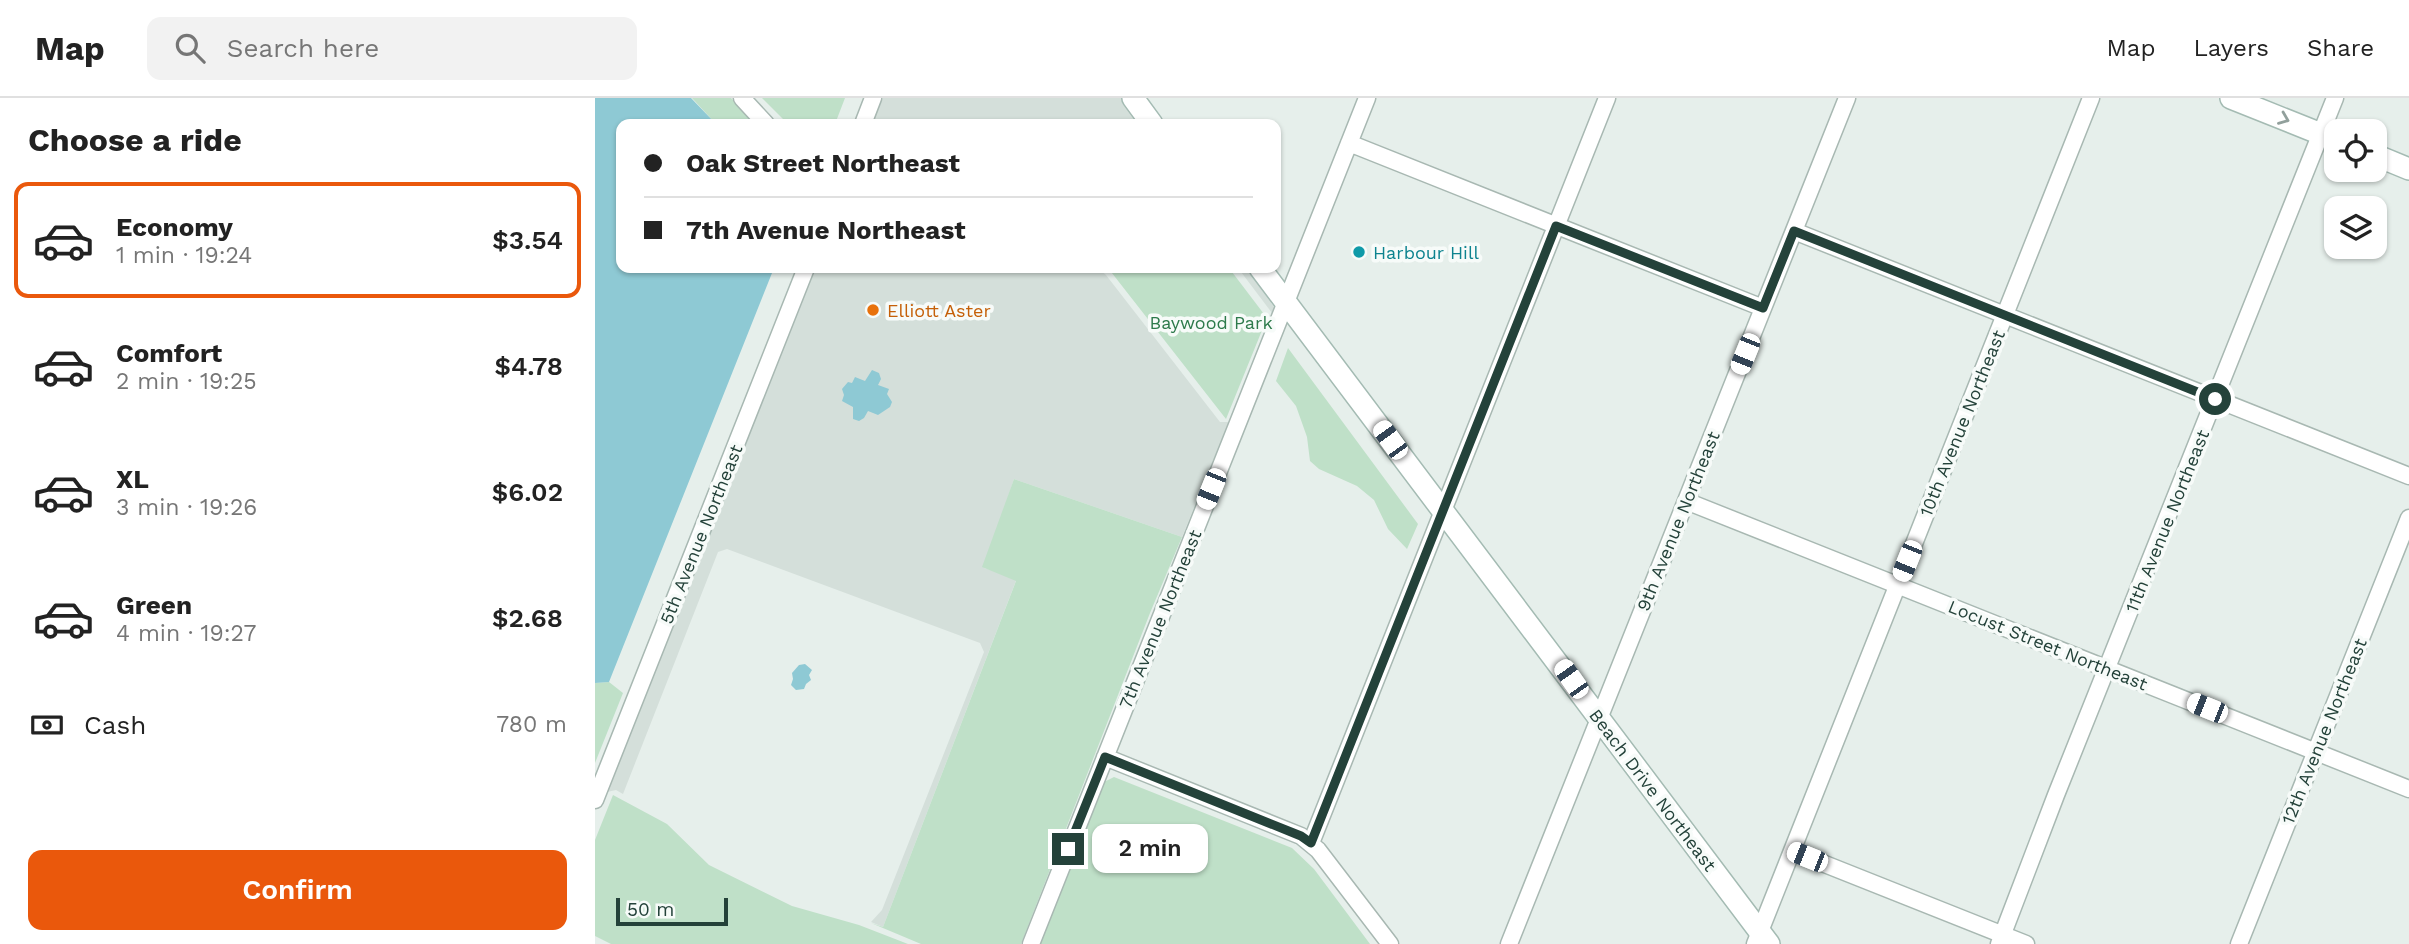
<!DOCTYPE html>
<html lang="en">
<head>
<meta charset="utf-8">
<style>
	:root { --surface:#fff; --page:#f2f2f2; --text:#222; --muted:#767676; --line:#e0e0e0; --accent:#ea580c }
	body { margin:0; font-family:"Work Sans",sans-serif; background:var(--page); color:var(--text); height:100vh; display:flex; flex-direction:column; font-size:26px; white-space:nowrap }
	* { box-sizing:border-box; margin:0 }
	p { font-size:23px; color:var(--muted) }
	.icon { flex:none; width:38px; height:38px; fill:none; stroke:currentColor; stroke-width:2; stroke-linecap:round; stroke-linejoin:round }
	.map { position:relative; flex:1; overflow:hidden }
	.sheet { display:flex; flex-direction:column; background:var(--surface); width:595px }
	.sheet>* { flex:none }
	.guide { position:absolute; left:21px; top:21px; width:665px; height:154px; border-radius:14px; box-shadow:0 2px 5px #0004; display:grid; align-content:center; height:154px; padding:0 28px; background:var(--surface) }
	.fabs { position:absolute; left:1729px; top:21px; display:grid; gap:14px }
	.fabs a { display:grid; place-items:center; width:63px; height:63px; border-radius:14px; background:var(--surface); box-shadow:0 2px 5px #0004; font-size:35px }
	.scale { position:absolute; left:21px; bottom:18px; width:112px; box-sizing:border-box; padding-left:7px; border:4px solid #24423a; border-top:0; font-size:19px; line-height:24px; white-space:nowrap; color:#24423a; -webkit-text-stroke:5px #f7fbf9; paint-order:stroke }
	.end { position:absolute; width:32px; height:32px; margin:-16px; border:9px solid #24423a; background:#fff; box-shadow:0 0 0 4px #fff }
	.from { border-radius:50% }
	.bubble { position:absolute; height:49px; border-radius:14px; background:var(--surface); box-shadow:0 2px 5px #0004; font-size:23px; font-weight:600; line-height:49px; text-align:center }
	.car { position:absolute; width:21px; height:42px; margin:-21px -10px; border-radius:9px; box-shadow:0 0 5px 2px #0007; background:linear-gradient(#fff 24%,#345 0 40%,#fff 0 76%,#345 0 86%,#fff 0) }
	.guide b { display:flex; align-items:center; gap:24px; height:66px; font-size:26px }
	.guide b+b { border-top:2px solid var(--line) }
	.guide i { width:18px; height:18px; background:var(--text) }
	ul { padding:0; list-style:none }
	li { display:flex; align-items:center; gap:21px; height:116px; margin:0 14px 10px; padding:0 14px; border:4px solid transparent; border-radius:14px }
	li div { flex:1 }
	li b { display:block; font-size:26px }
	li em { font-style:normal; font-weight:600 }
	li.active { border-color:var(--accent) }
	li>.icon { width:63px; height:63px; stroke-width:1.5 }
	h2 { padding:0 28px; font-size:32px; line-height:84px }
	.pay { display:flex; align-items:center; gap:18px; height:77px; padding:0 28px; font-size:26px }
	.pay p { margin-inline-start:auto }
	.cta { display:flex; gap:14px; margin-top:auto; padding:14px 28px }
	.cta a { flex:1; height:80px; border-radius:14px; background:var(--accent); color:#fff; font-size:28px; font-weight:600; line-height:80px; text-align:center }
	header { display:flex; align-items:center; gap:42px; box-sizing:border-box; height:98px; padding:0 35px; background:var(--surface); border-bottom:2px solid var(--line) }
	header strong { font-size:33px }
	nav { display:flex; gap:38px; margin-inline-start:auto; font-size:24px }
	.search { width:490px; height:63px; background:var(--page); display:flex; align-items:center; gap:18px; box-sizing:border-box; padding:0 24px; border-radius:14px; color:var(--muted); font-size:26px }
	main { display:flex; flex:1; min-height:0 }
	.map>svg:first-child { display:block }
</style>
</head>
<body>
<header>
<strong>Map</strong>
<div class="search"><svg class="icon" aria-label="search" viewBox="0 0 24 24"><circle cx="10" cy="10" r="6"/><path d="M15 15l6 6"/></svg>Search here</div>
<nav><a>Map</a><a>Layers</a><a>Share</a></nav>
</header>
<main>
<section class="sheet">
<h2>Choose a ride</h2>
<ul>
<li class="active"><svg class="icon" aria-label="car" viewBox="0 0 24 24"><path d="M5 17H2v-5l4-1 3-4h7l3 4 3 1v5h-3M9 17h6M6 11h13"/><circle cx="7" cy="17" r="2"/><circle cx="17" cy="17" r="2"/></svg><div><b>Economy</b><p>1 min · 19:24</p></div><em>$3.54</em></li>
<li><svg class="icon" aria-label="car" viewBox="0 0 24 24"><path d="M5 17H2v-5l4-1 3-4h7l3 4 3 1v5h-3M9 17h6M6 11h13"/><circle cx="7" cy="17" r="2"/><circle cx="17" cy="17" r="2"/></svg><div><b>Comfort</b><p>2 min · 19:25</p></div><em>$4.78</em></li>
<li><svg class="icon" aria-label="car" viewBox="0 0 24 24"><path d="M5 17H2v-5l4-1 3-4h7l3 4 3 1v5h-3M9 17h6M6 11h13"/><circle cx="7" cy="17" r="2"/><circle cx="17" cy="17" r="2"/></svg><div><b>XL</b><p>3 min · 19:26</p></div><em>$6.02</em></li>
<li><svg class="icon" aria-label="car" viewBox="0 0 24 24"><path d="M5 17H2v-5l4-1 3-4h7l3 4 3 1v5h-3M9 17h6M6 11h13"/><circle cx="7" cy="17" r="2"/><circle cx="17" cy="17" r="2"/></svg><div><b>Green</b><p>4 min · 19:27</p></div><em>$2.68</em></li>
</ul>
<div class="pay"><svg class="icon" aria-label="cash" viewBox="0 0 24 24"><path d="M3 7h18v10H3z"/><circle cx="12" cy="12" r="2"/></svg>Cash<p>780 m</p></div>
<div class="cta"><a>Confirm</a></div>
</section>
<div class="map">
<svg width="1814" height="846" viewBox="0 0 1814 846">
	<rect width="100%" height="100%" fill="#e6efeb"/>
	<path fill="#d4dfda" d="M288,0h240l19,26h-270z
		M220,170h283l8,7 114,147h9l-47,115 -168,-58 -30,89 33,10 -134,349 -12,-5 11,-12 102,-258 -4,-9 -253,-94 -9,3 -95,242 -7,-4 -9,2z
		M643,170h8l28,39 -2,6z"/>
	<path fill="#bfe0c8" d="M97,0h39l24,26h-39z
		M167,0h83l-10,26h-47z
		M513,170h121l38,50 -41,101z
		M693,250l130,176 -11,25 -19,-20 -14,-29 -17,-14 -38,-17 -9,-8 -3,-24 -11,-31 -20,-25z
		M419,381l168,58 -32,76 -129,331h-100l-50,-21 12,4 133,-346 -34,-14z
		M14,584l14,11 -28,70v-80z
		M519,679l178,71 22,21 56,75h-331l63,-161z
		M18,697l54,29 42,41 83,41 67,19 49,19h-297l-16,-8v-96z"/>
	<path fill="#8ec9d4" d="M0,0h96l25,26h-95v144h153l-165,414 -14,1z
		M277,272l7,3 2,6 -3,6 11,4 -2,5 5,8 -2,5 -12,8 -10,-4 -4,7 -5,3 -6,-2v-12l-11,-6 2,-6 -2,-6 6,-7 4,1 3,-6 10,4z
		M210,566l7,6 -3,5 2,5 -5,4 -2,5 -8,1 -5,-5 2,-6 -1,-6 7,-8z"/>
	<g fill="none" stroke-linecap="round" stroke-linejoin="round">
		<defs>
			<path id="street" d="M147,0l24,26
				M268,26l10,-26
				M754,45l414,165
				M1199,133l615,245
				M1091,403l723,288
				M510,659l196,79 17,14 72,94
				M0,702l211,-532
				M716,745l296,-745
				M1197,753l234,93
				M436,846l336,-846
				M914,846l338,-846
				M1160,846l336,-846
				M1404,846l57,-149 279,-697
				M1644,846l170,-426"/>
			<path id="secondary" d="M538,0l19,26
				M1636,0l105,42
				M1780,57l34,14
				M665,170l509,676"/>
		</defs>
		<use href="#street" stroke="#a8b8b2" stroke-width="19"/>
		<use href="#secondary" stroke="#a4bbb3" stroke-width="24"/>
		<use href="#street" stroke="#fff" stroke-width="16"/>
		<use href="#secondary" stroke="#fff" stroke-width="21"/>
	</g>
	<defs><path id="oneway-chevron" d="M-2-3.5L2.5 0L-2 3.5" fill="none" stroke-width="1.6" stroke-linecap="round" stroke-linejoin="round" transform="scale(1.75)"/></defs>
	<use stroke="#92a09c" href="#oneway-chevron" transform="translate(1689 21) rotate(22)"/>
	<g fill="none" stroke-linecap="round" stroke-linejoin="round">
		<path stroke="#24423a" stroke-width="9" d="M473,751l37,-92 196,79 10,7 245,-617 207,82 31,-77 421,168"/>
	</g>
	<circle fill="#0f9aa8" stroke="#f7fbf9" stroke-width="2.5" cx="764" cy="154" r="7"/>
	<circle fill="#e8710a" stroke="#f7fbf9" stroke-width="2.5" cx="278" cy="212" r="7"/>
	<g text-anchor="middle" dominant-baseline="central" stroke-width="7" stroke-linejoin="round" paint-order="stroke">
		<g font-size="18" fill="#0d838f" stroke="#f7fbf9" text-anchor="start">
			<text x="778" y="154">Harbour Hill</text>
		</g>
		<g font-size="18" fill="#c56008" stroke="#f7fbf9" text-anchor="start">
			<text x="292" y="212">Elliott Aster</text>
		</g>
		<g font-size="18" fill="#2d7a4b" stroke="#f7fbf9">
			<text x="616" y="224">Baywood Park</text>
		</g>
		<g font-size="18" fill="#24423a" stroke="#f7fbf9">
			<text transform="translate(1367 325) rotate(-68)">10th Avenue Northeast</text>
			<text transform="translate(1083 423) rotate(-68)">9th Avenue Northeast</text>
			<text transform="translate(1572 423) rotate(-68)">11th Avenue Northeast</text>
			<text transform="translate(106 436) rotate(-68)">5th Avenue Northeast</text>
			<text transform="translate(565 521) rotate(-68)">7th Avenue Northeast</text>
			<text transform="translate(1453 547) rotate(22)">Locust Street Northeast</text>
			<text transform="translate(1729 633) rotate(-68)">12th Avenue Northeast</text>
			<text transform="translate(1058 692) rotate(53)">Beach Drive Northeast</text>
		</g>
	</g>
</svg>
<div class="fabs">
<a><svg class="icon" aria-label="locate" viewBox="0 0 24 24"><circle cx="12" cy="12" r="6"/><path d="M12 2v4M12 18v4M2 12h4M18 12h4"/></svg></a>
<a><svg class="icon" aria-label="layers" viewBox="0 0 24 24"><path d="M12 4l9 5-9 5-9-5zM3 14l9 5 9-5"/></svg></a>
</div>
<div class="scale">50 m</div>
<i class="end from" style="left:1620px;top:301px"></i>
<i class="end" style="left:473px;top:751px"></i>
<div class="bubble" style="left:497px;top:726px;width:116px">2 min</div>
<i class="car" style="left:1150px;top:256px;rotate:202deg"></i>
<i class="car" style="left:795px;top:342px;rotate:324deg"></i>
<i class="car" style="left:616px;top:391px;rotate:202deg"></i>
<i class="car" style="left:1312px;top:463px;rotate:202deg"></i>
<i class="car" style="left:976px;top:581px;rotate:325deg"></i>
<i class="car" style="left:1612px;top:610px;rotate:292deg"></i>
<i class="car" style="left:1212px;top:759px;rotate:292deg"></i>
<div class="guide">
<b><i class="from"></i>Oak Street Northeast</b>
<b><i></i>7th Avenue Northeast</b>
</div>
</div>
</main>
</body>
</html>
